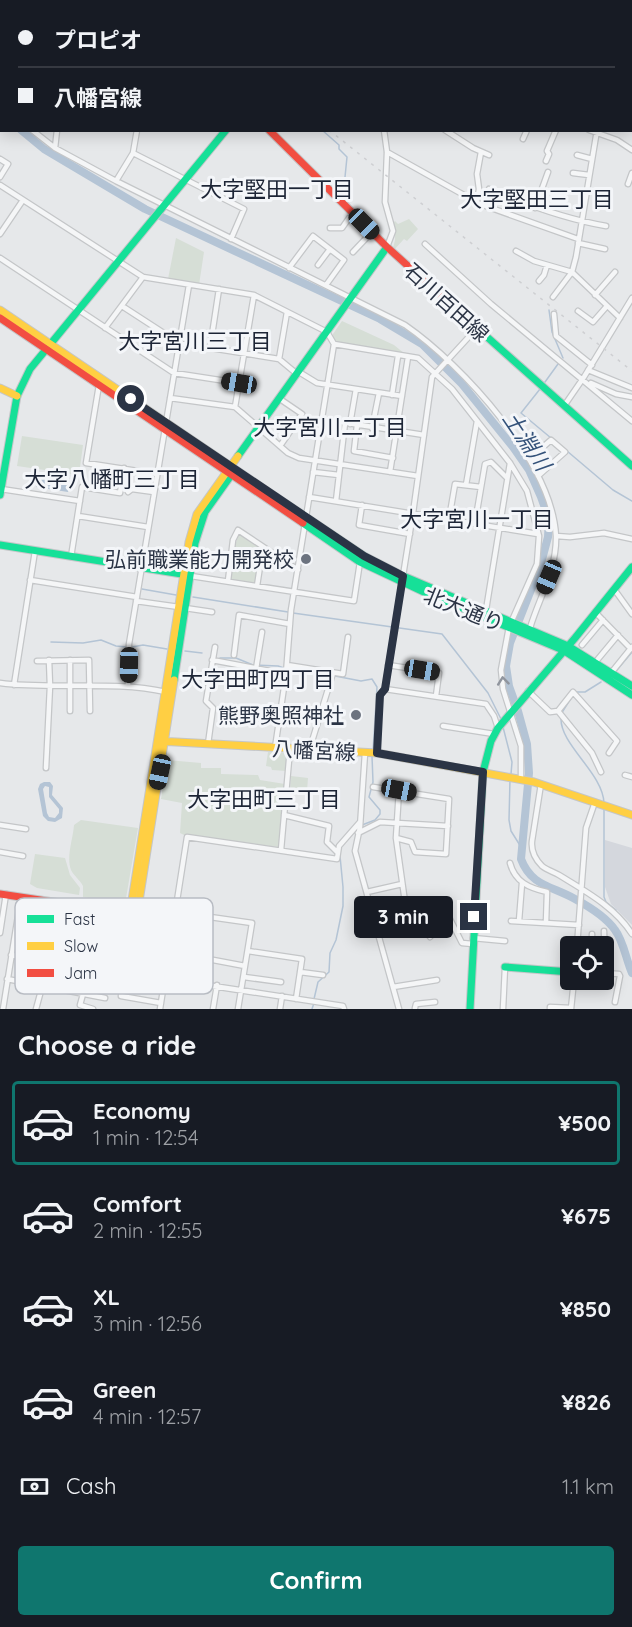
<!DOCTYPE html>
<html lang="en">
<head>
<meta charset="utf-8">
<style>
	:root { --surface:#171b24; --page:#242831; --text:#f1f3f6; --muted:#9ea1a6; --line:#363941; --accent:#0f766e }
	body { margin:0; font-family:Quicksand,"Noto Sans JP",sans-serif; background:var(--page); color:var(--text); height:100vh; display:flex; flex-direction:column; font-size:22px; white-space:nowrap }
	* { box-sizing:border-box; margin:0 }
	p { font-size:20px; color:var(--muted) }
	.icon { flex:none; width:33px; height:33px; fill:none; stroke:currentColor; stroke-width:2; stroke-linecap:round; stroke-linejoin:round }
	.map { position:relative; height:1009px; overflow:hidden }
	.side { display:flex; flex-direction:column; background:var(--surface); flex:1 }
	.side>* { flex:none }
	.guide { position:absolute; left:0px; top:0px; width:633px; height:132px; box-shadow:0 3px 15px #0003; display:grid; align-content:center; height:132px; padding:0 18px; background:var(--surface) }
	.buttons { position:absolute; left:560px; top:936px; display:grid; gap:12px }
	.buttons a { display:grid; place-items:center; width:54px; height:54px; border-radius:6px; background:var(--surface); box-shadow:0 3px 15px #0003; font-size:30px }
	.end { position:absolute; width:27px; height:27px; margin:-14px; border:8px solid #2b3445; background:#fff; box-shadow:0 0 0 3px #fff }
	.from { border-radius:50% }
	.bubble { position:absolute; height:42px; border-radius:6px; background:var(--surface); box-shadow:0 3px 15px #0003; font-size:20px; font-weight:800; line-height:42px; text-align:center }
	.car { position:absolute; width:18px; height:36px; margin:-18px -9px; border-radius:8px; box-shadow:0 0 4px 2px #0007; background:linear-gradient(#222 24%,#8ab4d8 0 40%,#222 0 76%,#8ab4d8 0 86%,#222 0) }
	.guide b { display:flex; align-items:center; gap:21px; height:57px; font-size:22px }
	.guide b+b { border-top:2px solid var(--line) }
	.guide i { width:15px; height:15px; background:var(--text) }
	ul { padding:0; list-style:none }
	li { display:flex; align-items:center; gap:18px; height:84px; margin:0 12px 9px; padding:0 6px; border:3px solid transparent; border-radius:6px }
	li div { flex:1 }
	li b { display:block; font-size:22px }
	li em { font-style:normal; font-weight:800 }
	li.active { border-color:var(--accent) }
	li>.icon { width:54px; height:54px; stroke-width:1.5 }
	h2 { padding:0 18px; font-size:27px; line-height:72px }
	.pay { display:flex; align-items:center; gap:15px; height:66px; padding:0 18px; font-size:22px }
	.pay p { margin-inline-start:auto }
	.action { display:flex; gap:12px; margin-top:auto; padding:12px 18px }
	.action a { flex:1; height:69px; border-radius:6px; background:var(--accent); color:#fff; font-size:24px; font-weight:800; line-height:69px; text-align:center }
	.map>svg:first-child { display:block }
</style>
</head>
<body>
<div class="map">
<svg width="632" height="1009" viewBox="0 0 632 1009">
	<rect width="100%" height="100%" fill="#e6e8ea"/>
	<path fill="#d4d7dd" d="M605,840l27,8v77l-21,-21 -6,-17z"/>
	<path fill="#d6ded6" d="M409,219l9,10 -11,12 -3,-2 -10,11 -1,-2 2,-8 -1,-18 1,-1 3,3z
		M176,238l28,14 -5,33 -31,-6z
		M342,321l52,24 11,9 -67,-11 -5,-5v-4z
		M22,436l61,9 -4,30 -62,-9z
		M239,533l22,14 -4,35 -2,1 -24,-3 -1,-3 3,-25z
		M268,752l17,1 2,3 -1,15 -14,-1 -1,-3 -5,-1z
		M167,760l34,3v5h20v6l37,1 2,5 25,4 -6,63 -91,-10 -8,-4 2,-30 -21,-4z
		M291,776l17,2 -1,13 -17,-1z
		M81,820l57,8 -13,76 -42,-7v-11c-3,-6 -9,-10 -12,-16 -5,-13 2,-31 3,-45z
		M35,854l30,4 5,17 10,13 -1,7 -42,-7 -7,-4z"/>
	<path fill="#b4c4d5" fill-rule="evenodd" d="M37,476l33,5 -2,11 -32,-5z
		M44,782h6l3,4 -1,9 11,13 -1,10 -7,4 -7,-1 -5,-5 -5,-27 2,-5zM45,786l4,1v10l10,12v4l-4,5 -6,-1 -2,-4 -4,-24z"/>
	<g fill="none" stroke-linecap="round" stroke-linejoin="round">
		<path stroke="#b4c4d5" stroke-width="1.5" d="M155,0l2,2
			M322,130l17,15v4l8,8 -4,40 4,6
			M549,310l3,22 11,26
			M545,382l13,-18
			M540,389l-19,24 30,25
			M567,451l46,39 19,11
			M142,589l34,6
			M193,597l95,15
			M293,613l149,21 46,59 13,26
			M51,642l32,1 18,-3 15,6 11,1
			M132,647l11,-2 24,4
			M185,651l17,2
			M220,658h16l17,7 25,1 12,4 40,6
			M617,670l15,-18
			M335,676l26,5 11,-2 5,8 -4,64
			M577,692h8l16,-10
			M561,714l12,-19
			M561,718c-1,27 42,55 43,85
			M503,727l9,35 -1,12
			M510,779l-1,41 2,11 10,16
			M604,808v89l2,5 10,8
			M362,825l13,-5 5,-6v-4l-11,-13 4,-15 -1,-26
			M314,999l4,-17 11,-10 1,-19 6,-13 7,-34v-19l-3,-31
			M312,1009l2,-6"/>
		<path stroke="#b4c4d5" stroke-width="8" d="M0,114l2,1
			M21,130l23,19 101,60 235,110 42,25 40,40 51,63 16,23 12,27 8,22 -1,18 -8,30 -30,76 -4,23 3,20 9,25 9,33 2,29 -8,86c10,27 31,27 54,40 13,7 31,18 40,31 9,12 11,30 17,43"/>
		<defs>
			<path id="street" d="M180,0l2,2
				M216,0l3,2
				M280,0l3,2
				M348,0l3,2
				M479,0l3,2
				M37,2v-2
				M78,2v-2
				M195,2v-2
				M311,2v-2
				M335,2v-2
				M447,2l1,-2
				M0,26h2
				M0,57l2,1
				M0,101l2,1
				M32,130l23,18 61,33 289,144c58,40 147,138 151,211 1,33 -17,62 -26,92
				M384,130l3,22 -2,50 8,29 -6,16
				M445,130l28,18 16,7
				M589,130l28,10 15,10
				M597,130l-21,127 -4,15 48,46
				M523,139l4,-9
				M55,148l2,-18
				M387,152l93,52 98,35
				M133,153l111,56 -13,30
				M577,155l15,4
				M0,159l8,5 -8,13
				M546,161l3,-7 -2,-3 9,-21
				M573,173l16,2
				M116,181l17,-28 4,-23
				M628,184l4,-11
				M0,185l143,92 111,18 73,37 7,12 -43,266 -5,64 -11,74
				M489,189c38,16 76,30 117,37
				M477,202l2,-13 -2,-15 4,-22
				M535,208l13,-36
				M330,228h12l7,-10 6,-3
				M0,234l23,-34
				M578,243l27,6
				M425,244l66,60 141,117
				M516,251l18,10 38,11 -19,25
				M353,252l19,-20
				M0,258l174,115 65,10
				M318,265l12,-16
				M289,268l24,-32 31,24 -18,25
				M539,281l5,-6 3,-10
				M595,295l20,-23
				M122,306l57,37 100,16 18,15
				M578,311l15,11 14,-16
				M554,314l2,22 36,29
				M105,328l38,-51
				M334,344l84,14 34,31 58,74 17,28 12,45 -2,28 -28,63 -8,43 2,19 18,57v33
				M210,348l9,-59
				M279,359l8,-47
				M588,370l44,18
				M299,372l18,11 85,13
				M591,383l25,11 16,3
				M99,385l-13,78 71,11
				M392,395l6,-39
				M170,398l65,9 53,46 11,5 119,18
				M280,399l22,15 -22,32
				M564,406l20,-29 48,-79
				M235,407l19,-112
				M322,419l102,16
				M350,424l6,-35
				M357,425l-3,26 39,7
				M372,428l7,-35
				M529,459l22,-19 14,12 -27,24
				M313,472l26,3
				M390,472l18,-115
				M466,485l11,-64
				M1,489l79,12
				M128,492l4,-3 22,3
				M309,497l229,37
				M336,501l9,-78
				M362,505l-3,20 51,9
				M78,516l70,11
				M449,519l6,-35 26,3
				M475,523l10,-59 6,-2 16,16
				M556,536l14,1 34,-4 28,6
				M71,557l11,-70 38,6 4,-25
				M191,576l163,25 6,-39
				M30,580l107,17
				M228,581l5,-41 5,-10 60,40
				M257,586l6,-39
				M614,589l18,25
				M136,601l43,6
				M185,608l27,4
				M486,610l24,-147
				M595,612l36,37
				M582,645l21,-25
				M234,655l5,-40 51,9
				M598,659l20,-24
				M212,660l74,14
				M37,661l52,-1 1,51
				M287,665l56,9 5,-37
				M388,665l51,8 -3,23
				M256,669l6,-37
				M611,673l21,-26
				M0,683c55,7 112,-3 166,9
				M14,685l21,-134
				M128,685l1,-41 60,-359
				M385,689l101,15 8,12 4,12
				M528,691l22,21 8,-1 15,-19 44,49 -8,12
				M70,711v-51
				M558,711l34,42 9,19
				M443,726l51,8
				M208,744l5,-36 -7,-7 9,-54
				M309,751l24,-78
				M365,753l-5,74 -5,24 44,158
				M377,753l2,-58 6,-6 28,-176 19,-136 45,-49
				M46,768l4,-82 -1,-26
				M625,775l7,2
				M541,784l-9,57c-1,9 3,18 10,25 5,4 12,6 17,9 26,16 56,32 73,59
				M373,787l76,12 -3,55 -31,-2 -4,-10 -15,-4
				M399,790l-3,48 9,64 25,35
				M284,815l45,11 -2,16 10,10
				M0,825l26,4
				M358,833l22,-11 68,4
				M281,850l9,-101
				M0,852l23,4
				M510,863c5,19 19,25 37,29l-1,31
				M367,892l35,-8
				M441,901l21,42 11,1
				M175,912l77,11 -14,86
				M511,921l68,4
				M519,921l3,-38
				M604,931l1,42
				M0,933l6,-39
				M592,934v12
				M473,938l32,3
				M139,946l106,20
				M577,946l9,-118 9,-26
				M248,951l54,8 -6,40
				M11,955l332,51 1,3
				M70,963l4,-24 55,6
				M124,971l-3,25 40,7
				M300,972l23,3
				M603,973l16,1 1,2 -5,26
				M244,977l37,5
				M7,979l98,19
				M393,987l44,-7
				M415,1008l1,-4 19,-2
				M3,1009l18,-112
				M36,1009l6,-22
				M93,1009l-13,-4 3,-11 13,-86
				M160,1009l27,-172 150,22 2,-13 21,-24
				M213,1009l4,-24
				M280,1009l2,-13
				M503,1009l2,-42
				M550,1009v-2l21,1
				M571,1009l3,-29"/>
			<path id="fast" d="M450,304l182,162
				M238,456l149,-209
				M0,495l17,-99 13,-27 196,-239
				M276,497l88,59 39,20 165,70 64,40
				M303,523l57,39 64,30 139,58 69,45
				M0,545l188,30
				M174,680l21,-137 10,-31 27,-38v-4
				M505,967l65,5
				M470,1009l13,-237 8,-31 7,-13 77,-90 57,-71"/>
			<path id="slow" d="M136,0l1,2
				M0,310l276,187
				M0,388l17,8
				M158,741l219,12 157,29 98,33
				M130,913l59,-371 8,-28 41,-58
				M137,914l37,-234"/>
			<path id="jam" d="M269,130l118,117 63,57
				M0,318l303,205
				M0,894l174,26"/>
		</defs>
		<use href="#street" stroke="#c4c6c8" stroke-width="7"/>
		<use href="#fast" stroke="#c4c6c8" stroke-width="9"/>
		<use href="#slow" stroke="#c4c6c8" stroke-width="9"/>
		<use href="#jam" stroke="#c4c6c8" stroke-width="9"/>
		<use href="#street" stroke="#f5f6f7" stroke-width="4.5"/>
		<use href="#fast" stroke="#16e098" stroke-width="7"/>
		<use href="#slow" stroke="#ffcf43" stroke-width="7"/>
		<use href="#jam" stroke="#f24e42" stroke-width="7"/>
		<path stroke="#cecfd2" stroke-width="1.5" stroke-dasharray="3 6" stroke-linecap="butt" d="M171,0l2,2
			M329,130l303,241"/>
	</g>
	<defs><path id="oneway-chevron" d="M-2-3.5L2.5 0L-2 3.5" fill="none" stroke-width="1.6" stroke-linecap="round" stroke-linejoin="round" transform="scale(1.5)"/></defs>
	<use stroke="#90959e" href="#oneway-chevron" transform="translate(503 681) rotate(-96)"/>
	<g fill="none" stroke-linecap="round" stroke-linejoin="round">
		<path stroke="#2b3445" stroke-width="8" d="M131,399l233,157 39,20 -18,113 -5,6 -3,58 106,19 -9,145"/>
	</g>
	<g fill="#6c737f" stroke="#f4f6f9" stroke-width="2">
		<circle cx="306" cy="559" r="6"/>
		<circle cx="356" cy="715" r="6"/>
	</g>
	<g text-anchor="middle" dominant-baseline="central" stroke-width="6" stroke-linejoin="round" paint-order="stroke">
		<g font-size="21" fill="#2b3445" stroke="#f4f6f9">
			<text transform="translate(447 302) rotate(42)">石川百田線</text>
			<text transform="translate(464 609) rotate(22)">北大通り</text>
			<text transform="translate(314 750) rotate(3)">八幡宮線</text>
		</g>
		<g font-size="21" fill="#2b3445" stroke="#f4f6f9" text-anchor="end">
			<text x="294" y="559">弘前職業能力開発校</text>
			<text x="344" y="715">熊野奥照神社</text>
		</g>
		<g font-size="22" fill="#1d2536" stroke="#f4f6f9">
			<text x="277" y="189">大字堅田一丁目</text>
			<text x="537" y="199">大字堅田三丁目</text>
			<text x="195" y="341">大字宮川三丁目</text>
			<text x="330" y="427">大字宮川二丁目</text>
			<text x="112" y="479">大字八幡町三丁目</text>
			<text x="477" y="519">大字宮川一丁目</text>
			<text x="258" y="679">大字田町四丁目</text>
			<text x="264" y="799">大字田町三丁目</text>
		</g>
		<g font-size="22" font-style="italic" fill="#34527a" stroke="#f4f6f9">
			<text transform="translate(527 441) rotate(56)">土淵川</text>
		</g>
	</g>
	<rect x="15" y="898" width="198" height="96" rx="9" fill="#f4f6f9" stroke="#b8bcc3" stroke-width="1.5"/>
	<rect x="27" y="915" width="27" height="8" fill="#16e098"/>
	<rect x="27" y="942" width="27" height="8" fill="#ffcf43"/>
	<rect x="27" y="969" width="27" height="8" fill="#f24e42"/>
	<g font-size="16" fill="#2b3445">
		<text x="64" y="925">Fast</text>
		<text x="64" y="952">Slow</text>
		<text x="64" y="979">Jam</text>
	</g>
</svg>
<div class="buttons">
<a><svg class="icon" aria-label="locate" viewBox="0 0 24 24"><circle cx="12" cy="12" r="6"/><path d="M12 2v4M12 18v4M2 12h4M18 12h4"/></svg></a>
</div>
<i class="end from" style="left:131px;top:399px"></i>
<i class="end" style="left:474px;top:917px"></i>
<div class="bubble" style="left:354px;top:896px;width:99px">3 min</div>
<i class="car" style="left:364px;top:224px;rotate:135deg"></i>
<i class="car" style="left:239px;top:383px;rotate:279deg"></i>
<i class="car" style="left:549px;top:577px;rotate:203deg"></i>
<i class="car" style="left:129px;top:665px;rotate:181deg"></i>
<i class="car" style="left:422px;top:670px;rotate:99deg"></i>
<i class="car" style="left:160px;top:772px;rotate:192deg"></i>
<i class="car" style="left:399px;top:790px;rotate:101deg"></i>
<div class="guide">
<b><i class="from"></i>プロピオ</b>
<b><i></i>八幡宮線</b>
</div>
</div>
<section class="side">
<h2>Choose a ride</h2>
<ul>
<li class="active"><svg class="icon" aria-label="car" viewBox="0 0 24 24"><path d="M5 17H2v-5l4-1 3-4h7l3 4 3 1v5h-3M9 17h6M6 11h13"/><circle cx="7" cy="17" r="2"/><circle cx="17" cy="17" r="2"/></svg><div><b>Economy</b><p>1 min · 12:54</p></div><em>¥500</em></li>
<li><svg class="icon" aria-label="car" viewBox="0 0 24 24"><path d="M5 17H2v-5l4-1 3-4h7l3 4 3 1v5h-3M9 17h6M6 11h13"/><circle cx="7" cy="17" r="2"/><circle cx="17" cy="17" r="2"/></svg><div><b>Comfort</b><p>2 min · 12:55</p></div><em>¥675</em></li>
<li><svg class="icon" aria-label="car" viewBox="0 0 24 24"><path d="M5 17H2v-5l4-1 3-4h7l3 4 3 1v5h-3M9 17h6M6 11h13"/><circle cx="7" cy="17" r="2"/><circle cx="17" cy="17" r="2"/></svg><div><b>XL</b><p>3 min · 12:56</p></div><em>¥850</em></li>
<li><svg class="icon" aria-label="car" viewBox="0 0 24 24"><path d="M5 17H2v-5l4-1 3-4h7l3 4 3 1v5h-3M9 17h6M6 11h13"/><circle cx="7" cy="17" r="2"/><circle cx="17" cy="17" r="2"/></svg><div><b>Green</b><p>4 min · 12:57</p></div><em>¥826</em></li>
</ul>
<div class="pay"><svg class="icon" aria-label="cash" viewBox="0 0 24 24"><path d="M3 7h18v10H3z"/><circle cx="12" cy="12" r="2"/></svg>Cash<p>1.1 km</p></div>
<div class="action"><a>Confirm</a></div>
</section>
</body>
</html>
